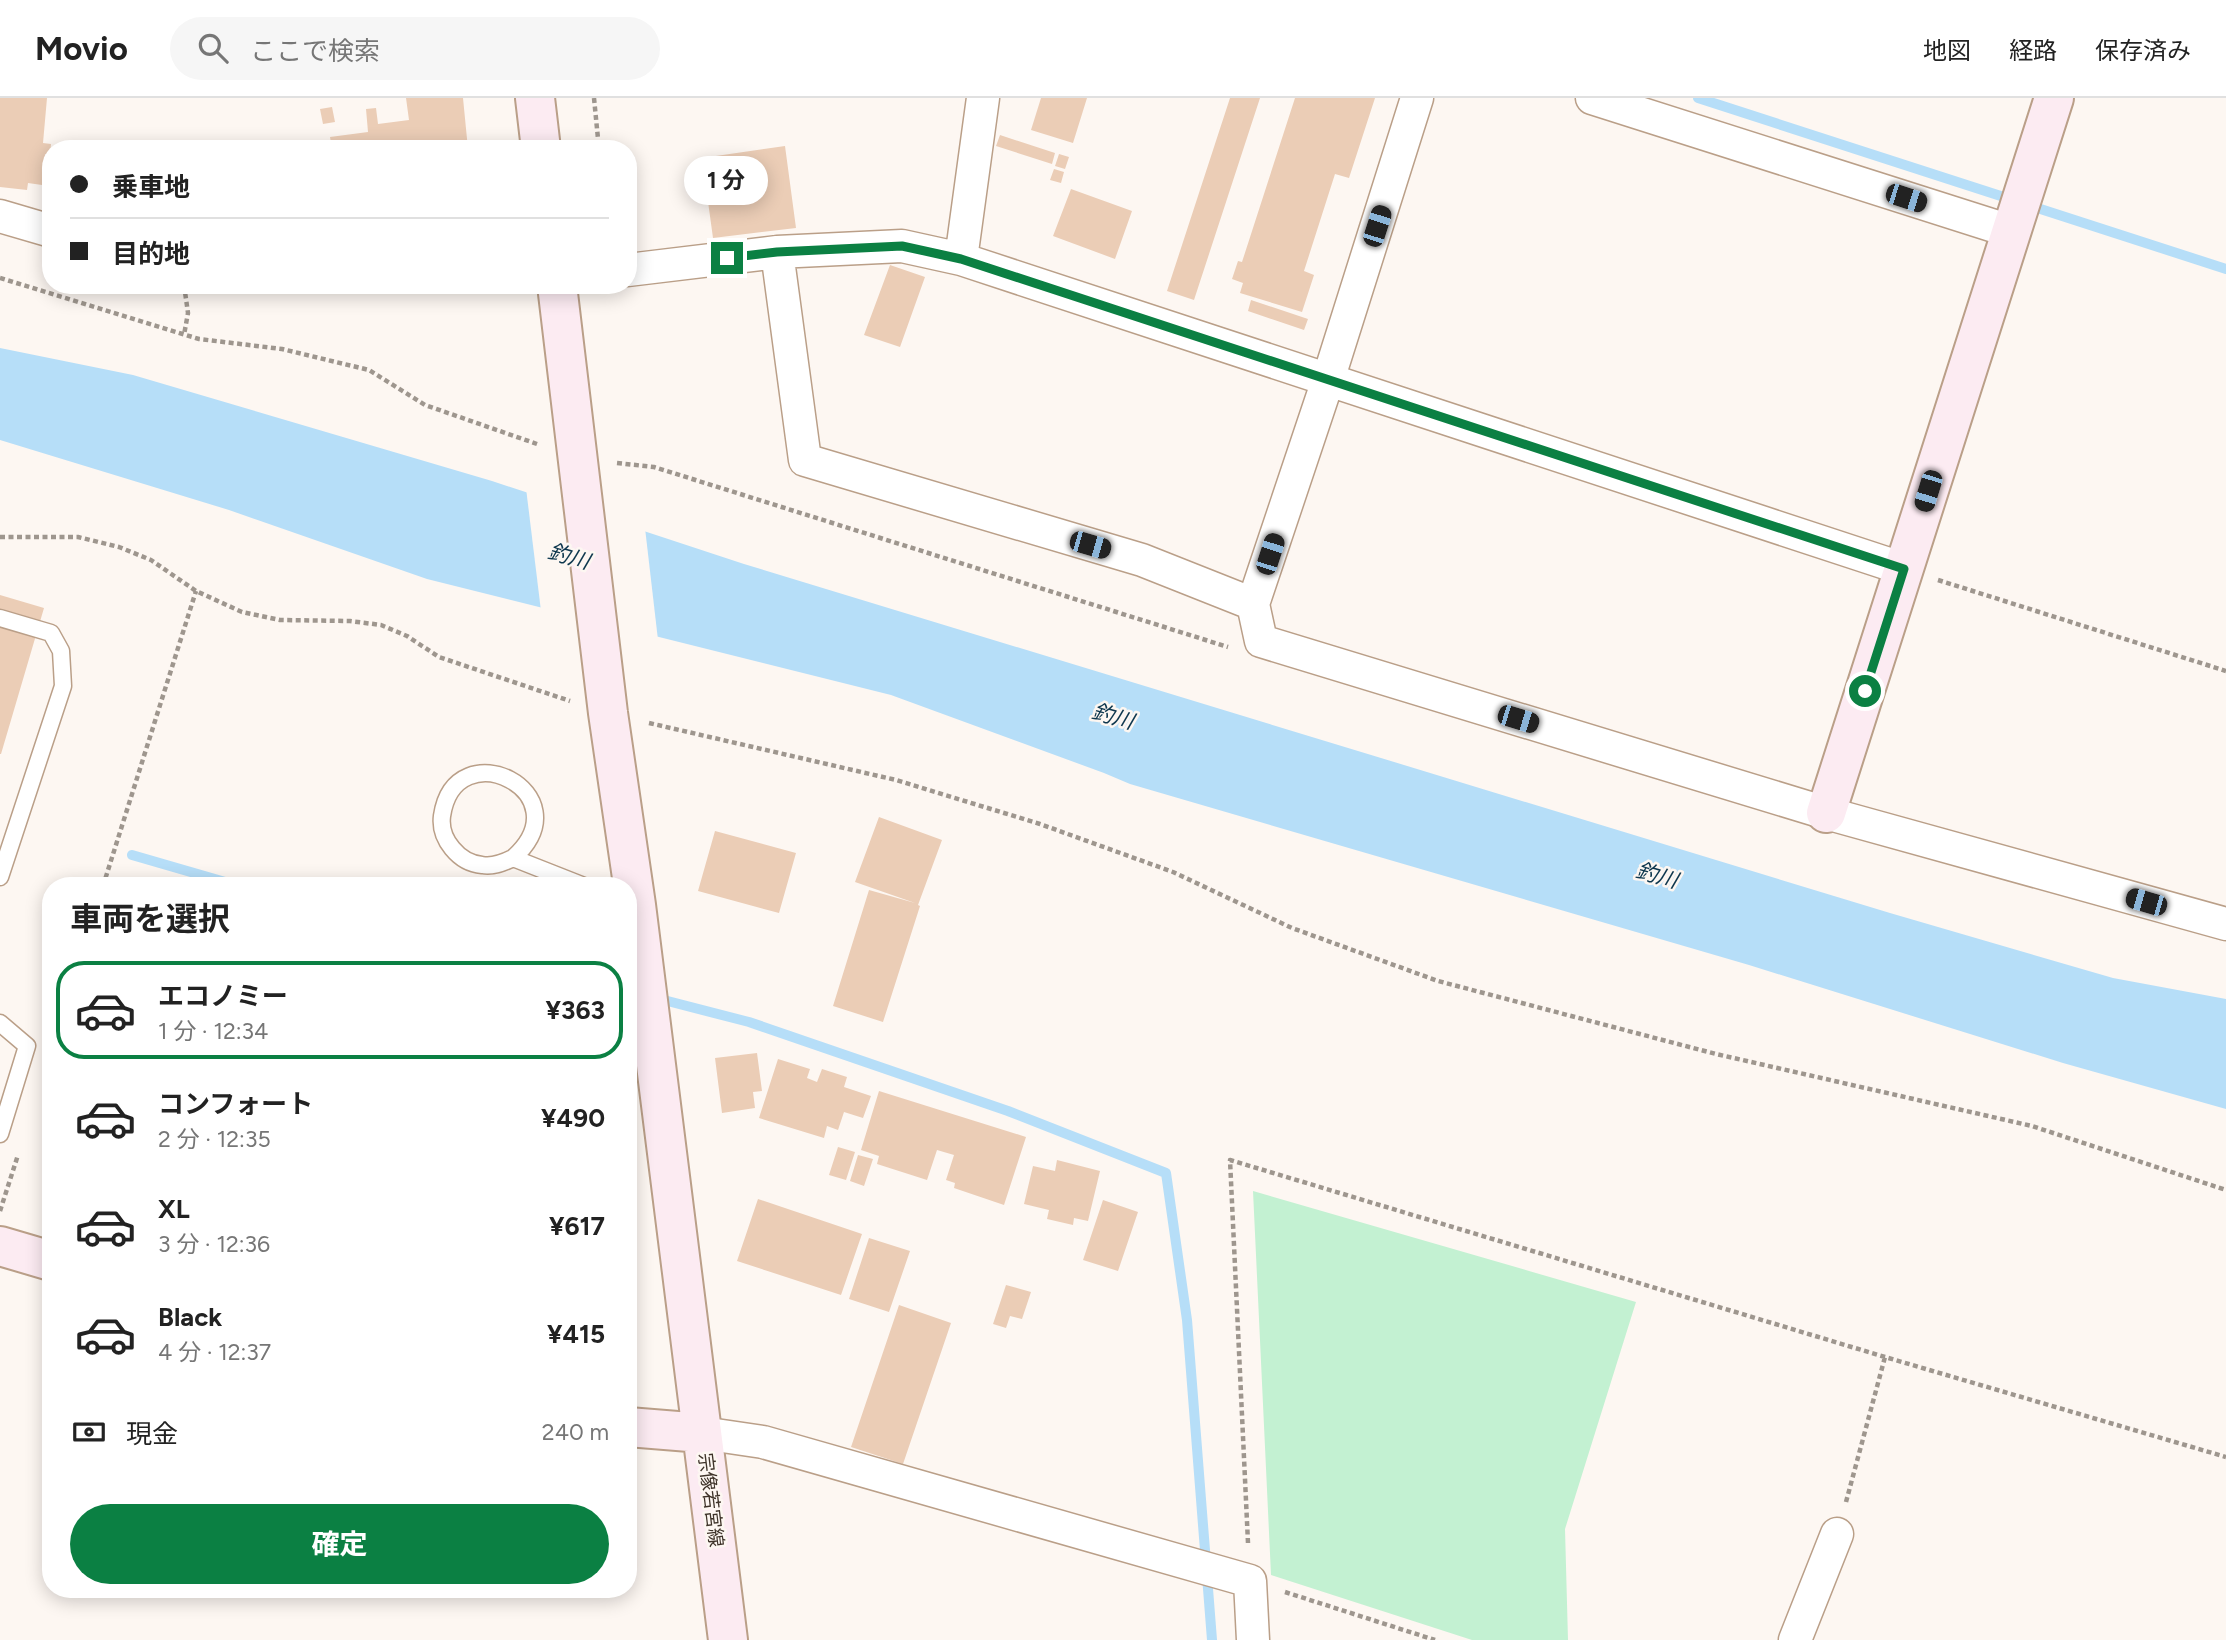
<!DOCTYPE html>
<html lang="ja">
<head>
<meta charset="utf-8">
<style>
	:root { --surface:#fff; --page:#f6f6f6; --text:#222; --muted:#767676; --line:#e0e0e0; --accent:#0b8043 }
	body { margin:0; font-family:Figtree,"Noto Sans JP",sans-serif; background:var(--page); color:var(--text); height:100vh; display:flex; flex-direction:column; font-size:26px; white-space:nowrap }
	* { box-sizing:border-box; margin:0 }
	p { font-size:23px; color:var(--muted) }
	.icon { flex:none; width:38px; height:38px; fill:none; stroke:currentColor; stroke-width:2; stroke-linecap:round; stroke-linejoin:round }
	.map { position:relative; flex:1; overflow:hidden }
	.drawer { position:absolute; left:42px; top:779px; width:595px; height:721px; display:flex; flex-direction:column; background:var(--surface); border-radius:28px; box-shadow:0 4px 18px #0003 }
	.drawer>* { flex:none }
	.hud { position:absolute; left:42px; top:42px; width:595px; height:154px; border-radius:28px; box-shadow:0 4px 18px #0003; display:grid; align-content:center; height:154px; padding:0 28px; background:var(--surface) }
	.end { position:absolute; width:32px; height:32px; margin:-16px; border:9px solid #0b8043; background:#fff; box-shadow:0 0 0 4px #fff }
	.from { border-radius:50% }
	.bubble { position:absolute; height:49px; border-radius:24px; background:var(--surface); box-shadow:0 4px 18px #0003; font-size:23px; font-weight:700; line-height:49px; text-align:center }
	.car { position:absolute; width:21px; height:42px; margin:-21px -10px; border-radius:9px; box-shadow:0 0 5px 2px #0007; background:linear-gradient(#222 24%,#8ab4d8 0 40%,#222 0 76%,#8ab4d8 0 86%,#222 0) }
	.hud b { display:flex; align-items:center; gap:24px; height:66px; font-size:26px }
	.hud b+b { border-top:2px solid var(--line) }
	.hud i { width:18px; height:18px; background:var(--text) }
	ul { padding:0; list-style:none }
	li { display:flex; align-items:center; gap:21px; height:98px; margin:0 14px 10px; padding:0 14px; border:4px solid transparent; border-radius:28px }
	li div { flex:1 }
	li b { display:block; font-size:26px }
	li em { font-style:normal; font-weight:700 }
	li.current { border-color:var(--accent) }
	li>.icon { width:63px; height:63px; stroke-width:1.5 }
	h2 { padding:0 28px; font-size:32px; line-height:84px }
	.pay { display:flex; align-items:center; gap:18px; height:77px; padding:0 28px; font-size:26px }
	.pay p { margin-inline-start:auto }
	.button { display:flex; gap:14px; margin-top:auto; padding:14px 28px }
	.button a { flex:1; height:80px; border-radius:42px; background:var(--accent); color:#fff; font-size:28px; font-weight:700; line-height:80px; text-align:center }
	header { display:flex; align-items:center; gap:42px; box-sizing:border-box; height:98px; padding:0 35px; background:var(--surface); border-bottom:2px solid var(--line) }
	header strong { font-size:33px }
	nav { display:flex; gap:38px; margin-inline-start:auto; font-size:24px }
	.search { width:490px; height:63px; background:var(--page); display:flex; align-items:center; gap:18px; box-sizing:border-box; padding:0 24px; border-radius:38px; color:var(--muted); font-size:26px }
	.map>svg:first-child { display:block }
</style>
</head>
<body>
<header>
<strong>Movio</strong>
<div class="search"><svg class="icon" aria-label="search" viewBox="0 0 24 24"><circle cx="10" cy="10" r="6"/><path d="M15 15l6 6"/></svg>ここで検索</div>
<nav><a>地図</a><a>経路</a><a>保存済み</a></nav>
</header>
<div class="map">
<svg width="2226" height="1542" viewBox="0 0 2226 1542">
	<rect width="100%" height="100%" fill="#fdf7f2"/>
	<path fill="#c3f1d2" d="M1253,1093l383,111 -71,227 3,111h-96l-201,-65z"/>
	<path fill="#b6def8" d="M0,250l133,27 359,106 252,83 1146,349 223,65 113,21v110l-163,-46 -314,-98 -619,-181 -26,-11 -213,-78 -464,-116 -198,-69 -229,-70z"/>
	<path fill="#fdf7f2" d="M526,390l119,40 13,112 -117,-29z"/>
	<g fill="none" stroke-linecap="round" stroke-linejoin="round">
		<path stroke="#b6def8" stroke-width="10" d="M1698,0l528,171
			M132,757l107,31
			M656,900l93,24 259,89 158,62 21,147 25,320"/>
	</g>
	<path fill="#ebcdb6" d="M0,0h47l-4,45 8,1 -1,11 -5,-1 -3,31 -14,-2 -1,7 -27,-3z
		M406,0h57l5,51h-136l-2,-12 38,-5 -2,-23 10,-1 2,16 31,-4z
		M1041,0h46l-14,45 -42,-13z
		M1230,0h30l-66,202 -27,-9z
		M1295,0h80l-26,80 -14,-4 -31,97 10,4 -12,37 -62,-19 3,-10 -11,-4 6,-18 4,1z
		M332,9l3,15 -12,2 -3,-15z
		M1000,37l55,18 -3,11 -56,-18z
		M785,48l11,82 -83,10 -11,-80z
		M1059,56l10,3 -4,12 -10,-3z
		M1054,71l10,3 -3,11 -11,-3z
		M1071,91l61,22 -17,48 -62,-23z
		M890,167l35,12 -25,70 -36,-12z
		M1251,202l57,19 -4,11 -56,-19z
		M0,497l44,13 -43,146h-1z
		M879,719l63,23 -24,65 2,1 -37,116 -50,-16 36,-116 46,13 -60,-21z
		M715,733l81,22 -17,60 -81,-22z
		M757,955l5,38 -9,1 2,16 -33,5 -7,-55z
		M778,961l32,10 -3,9 10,4 5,-13 25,8 -3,10 27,9 -8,22 -19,-6 -6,18 -11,-4 -3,12 -65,-20z
		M879,993l147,46 -22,68 -50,-17 1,-5 -9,-3 8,-25 -17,-5 -10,30 -50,-16 2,-8 -18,-6z
		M838,1049l17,5 -9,28 -17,-5z
		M858,1057l15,4 -9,27 -14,-5z
		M1057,1062l43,11 -12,50 -14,-3 -1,7 -26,-6 2,-9 -25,-6 9,-38 22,5z
		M758,1101l104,35 -21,61 -104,-34z
		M1103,1102l35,12 -20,59 -35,-11z
		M869,1140l41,13 -21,61 -40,-13z
		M1006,1187l25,7 -9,27 -12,-3 -4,12 -13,-4z
		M899,1207l52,18 -48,141 -52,-17z"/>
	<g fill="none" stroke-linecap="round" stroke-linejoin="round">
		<defs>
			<path id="lane" d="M0,520l51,15 10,18 2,35 -63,191
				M513,760c73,-65 -58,-130 -71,-42 -3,23 17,47 40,49 11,2 21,-2 31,-7l71,28
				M0,925l27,23 -27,88"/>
			<path id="street" d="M1417,0l-89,282 -75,224 8,37 565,172 400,111
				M1592,0l418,133
				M0,118l51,15
				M777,154l28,208 337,100 111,44
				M961,161l22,-161
				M628,172l149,-18 125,-6 59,13 943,310
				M702,1335l61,9 487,139 3,59
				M1795,1542l42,-106"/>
			<path id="secondary" d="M535,0l6,51
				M557,187l51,428 28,192 92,735
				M1826,715l228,-715
				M0,1148l51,15
				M628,1329l74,6"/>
		</defs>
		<use href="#lane" stroke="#ba9f88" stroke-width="19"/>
		<use href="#street" stroke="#ba9f88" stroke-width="35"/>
		<use href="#secondary" stroke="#ba9f88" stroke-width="42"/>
		<path stroke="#9e968e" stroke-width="4.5" stroke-dasharray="5 3.5" stroke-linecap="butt" d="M594,0l5,51
			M0,180l199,61 83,10 87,21 56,35 112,39
			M184,187l4,28 -4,22
			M617,365l37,4 574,180
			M0,439h78l41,10 32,13 45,31 46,21 38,8 70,1 31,4 26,11 32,21 131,44
			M1938,482l288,91
			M649,625l247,57 144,44 133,48 119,56 146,53 278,73 316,72 194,64
			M103,788l93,-295
			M0,1113l18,-56
			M1846,1404l39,-145
			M1248,1445l-18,-383 655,197 341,100
			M1285,1494l150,48"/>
		<use href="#lane" stroke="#fff" stroke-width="16"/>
		<use href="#street" stroke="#fff" stroke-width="32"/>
		<use href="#secondary" stroke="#fcebf2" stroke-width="38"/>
	</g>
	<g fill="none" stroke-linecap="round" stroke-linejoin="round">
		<path stroke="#0b8043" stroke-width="9" d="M727,160l50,-6 125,-6 59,13 943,310 -39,122"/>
	</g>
	<g text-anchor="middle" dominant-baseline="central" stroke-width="5" stroke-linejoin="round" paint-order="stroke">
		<g font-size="19" fill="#3e3329" stroke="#fdf7f2">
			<text transform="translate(711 1402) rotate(83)">宗像若宮線</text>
		</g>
		<g font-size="21" font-style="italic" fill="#0e374e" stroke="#fdf7f2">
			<text transform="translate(569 458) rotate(16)">釣川</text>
			<text transform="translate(1113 618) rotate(16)">釣川</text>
			<text transform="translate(1657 777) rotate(16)">釣川</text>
		</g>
	</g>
</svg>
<i class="end from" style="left:1865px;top:593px"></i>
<i class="end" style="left:727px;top:160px"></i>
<div class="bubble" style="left:684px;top:58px;width:84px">1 分</div>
<i class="car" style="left:1906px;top:100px;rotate:108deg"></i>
<i class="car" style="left:1377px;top:128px;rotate:18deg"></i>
<i class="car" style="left:1928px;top:393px;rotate:197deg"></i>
<i class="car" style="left:1090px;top:447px;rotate:106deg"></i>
<i class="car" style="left:1270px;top:456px;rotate:18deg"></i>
<i class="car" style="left:1518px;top:621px;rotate:107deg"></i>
<i class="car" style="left:2146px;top:804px;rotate:286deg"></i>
<div class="hud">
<b><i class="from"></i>乗車地</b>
<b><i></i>目的地</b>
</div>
<section class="drawer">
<h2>車両を選択</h2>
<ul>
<li class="current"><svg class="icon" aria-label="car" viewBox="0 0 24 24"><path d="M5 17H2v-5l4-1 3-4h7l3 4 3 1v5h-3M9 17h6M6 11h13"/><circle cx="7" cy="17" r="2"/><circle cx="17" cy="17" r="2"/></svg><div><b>エコノミー</b><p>1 分 · 12:34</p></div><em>¥363</em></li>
<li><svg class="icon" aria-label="car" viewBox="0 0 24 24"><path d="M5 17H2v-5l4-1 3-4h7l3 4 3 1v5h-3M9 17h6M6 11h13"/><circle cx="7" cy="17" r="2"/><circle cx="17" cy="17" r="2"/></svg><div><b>コンフォート</b><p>2 分 · 12:35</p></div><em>¥490</em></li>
<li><svg class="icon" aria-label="car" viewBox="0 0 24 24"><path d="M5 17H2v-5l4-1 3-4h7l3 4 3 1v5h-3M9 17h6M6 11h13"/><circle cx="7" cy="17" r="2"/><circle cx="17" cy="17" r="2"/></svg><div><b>XL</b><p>3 分 · 12:36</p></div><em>¥617</em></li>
<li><svg class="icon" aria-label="car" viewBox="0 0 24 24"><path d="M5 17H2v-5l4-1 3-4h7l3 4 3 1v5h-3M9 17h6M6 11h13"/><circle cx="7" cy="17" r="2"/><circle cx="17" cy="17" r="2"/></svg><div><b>Black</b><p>4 分 · 12:37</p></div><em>¥415</em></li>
</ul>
<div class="pay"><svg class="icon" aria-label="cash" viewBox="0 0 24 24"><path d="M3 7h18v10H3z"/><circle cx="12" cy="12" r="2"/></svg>現金<p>240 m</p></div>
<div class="button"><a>確定</a></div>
</section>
</div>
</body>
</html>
